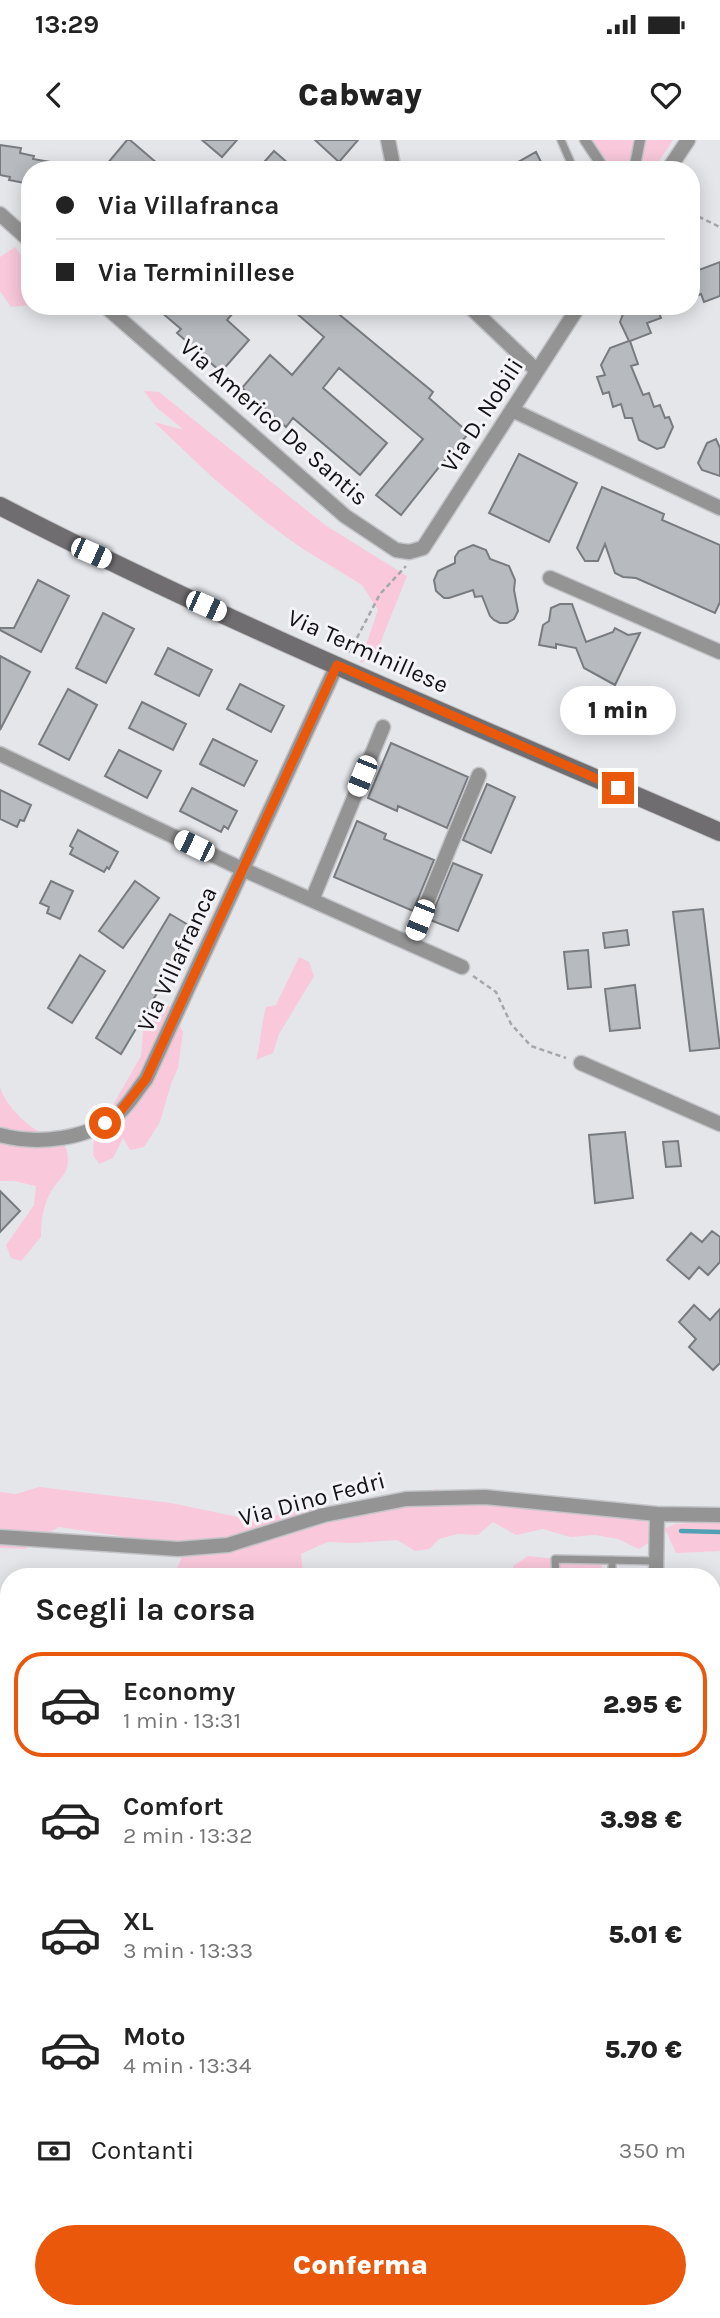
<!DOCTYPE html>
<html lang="it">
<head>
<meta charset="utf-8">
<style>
	:root { --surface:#fff; --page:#f6f6f6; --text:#222; --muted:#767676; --line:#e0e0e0; --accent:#ea580c }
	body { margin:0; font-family:Karla,sans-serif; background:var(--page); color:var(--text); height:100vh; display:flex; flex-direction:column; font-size:26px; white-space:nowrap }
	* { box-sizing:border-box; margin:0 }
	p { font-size:23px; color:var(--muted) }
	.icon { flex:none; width:38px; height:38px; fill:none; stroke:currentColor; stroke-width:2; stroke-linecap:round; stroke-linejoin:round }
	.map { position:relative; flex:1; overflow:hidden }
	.panel { position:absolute; left:0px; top:1428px; width:721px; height:751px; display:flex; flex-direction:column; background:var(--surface); border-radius:28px 28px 0 0; box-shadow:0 4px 18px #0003 }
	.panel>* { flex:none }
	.guide { position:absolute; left:21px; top:21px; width:679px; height:154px; border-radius:28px; box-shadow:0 4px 18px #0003; display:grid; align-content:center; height:154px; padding:0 35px; background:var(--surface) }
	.end { position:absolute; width:32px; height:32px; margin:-16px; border:9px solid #ea580c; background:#fff; box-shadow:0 0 0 4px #fff }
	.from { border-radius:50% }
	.bubble { position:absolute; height:49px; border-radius:24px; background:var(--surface); box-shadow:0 4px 18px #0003; font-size:23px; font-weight:800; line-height:49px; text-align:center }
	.car { position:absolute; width:21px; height:42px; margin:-21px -10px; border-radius:9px; box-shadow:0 0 5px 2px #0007; background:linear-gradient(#fff 24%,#345 0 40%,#fff 0 76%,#345 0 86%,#fff 0) }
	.guide b { display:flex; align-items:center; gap:24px; height:66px; font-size:26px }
	.guide b+b { border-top:2px solid var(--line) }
	.guide i { width:18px; height:18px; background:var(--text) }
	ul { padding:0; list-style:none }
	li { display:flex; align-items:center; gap:21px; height:105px; margin:0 14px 10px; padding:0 21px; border:4px solid transparent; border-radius:28px }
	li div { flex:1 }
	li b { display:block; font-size:26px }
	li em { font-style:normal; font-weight:800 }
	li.active { border-color:var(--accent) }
	li>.icon { width:63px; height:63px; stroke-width:1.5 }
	h2 { padding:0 35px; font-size:32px; line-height:84px }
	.pay { display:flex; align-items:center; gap:18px; height:77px; padding:0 35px; font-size:26px }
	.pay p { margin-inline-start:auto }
	.primary-button { display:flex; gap:14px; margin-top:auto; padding:14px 35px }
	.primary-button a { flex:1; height:80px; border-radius:42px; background:var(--accent); color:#fff; font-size:28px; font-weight:800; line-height:80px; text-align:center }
	.status { display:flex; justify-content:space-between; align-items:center; height:49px; padding:0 35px; background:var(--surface); direction:ltr }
	.status svg { height:19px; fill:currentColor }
	header { display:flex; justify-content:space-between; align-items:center; height:91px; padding:0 35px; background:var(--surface); font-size:32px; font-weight:800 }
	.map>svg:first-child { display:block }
</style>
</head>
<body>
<div class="status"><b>13:29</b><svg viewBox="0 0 49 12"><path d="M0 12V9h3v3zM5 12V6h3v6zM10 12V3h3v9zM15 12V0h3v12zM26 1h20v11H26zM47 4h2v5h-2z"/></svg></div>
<header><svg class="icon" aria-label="back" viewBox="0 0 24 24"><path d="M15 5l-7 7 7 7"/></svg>Cabway<svg class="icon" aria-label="heart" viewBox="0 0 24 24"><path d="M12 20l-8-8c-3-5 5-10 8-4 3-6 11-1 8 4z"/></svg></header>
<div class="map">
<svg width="720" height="2178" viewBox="0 0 720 2178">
	<rect width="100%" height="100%" fill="#e5e6ea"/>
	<path fill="#f9c8da" d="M586,0h87l-20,30h-49z
		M15,107l15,21v37l-19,2 -11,-16v-34z
		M144,251l15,1 166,133 82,51 -32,80 -15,7 18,-53 -16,-25 -62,-38 -33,-24 -55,-46 -58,-55 30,8 -28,-23z
		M299,817l10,5 5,14 -35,58 -6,19 -17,7c5,-18 5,-35 10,-53l10,-2z
		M170,866l13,26 -5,36 -7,16 -11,38 -16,25 -14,3 -7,-12 -10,20 -14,6 -6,-9 1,-17 47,-82 4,-46z
		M0,947c5,16 19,31 33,41 11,8 32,9 34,24 4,21 -6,24 -15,38 -9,14 -11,31 -11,47l-20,24 -10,-3 -5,-13 28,-40 2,-19 -22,-5h-14z
		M39,1347l132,16 72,15 22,1 30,-10 53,1 55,-4 33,-17 117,19 68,-5 26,12 3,27 -11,7 -21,-10 -23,-4 -25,2 -27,-8 -27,6 -23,-13 -15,13 -21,-1 -18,5 -10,10 -14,2 -18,-11 -43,3 -27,-1 -26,12 2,23h-129l12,-31 -127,-19 -34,22 -25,-1v-56l16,2z
		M720,1381v30l-44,2 -11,-24 10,-5z
		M528,1416l74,8 -1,13h-88v-11z
		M0,1962l9,3v205h132l8,8h-149z
		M720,2057v121h-68l-1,-6 2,-2h59v-108z"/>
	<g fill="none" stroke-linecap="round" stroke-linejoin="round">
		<path stroke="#51a1b5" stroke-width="4.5" d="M681,1391l39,1"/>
	</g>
	<path fill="#b7babe" stroke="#787b7f" stroke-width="2" d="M127,0h3l35,30h-63z
		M202,0h35l-15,17z
		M315,0h43l-19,22z
		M0,5l21,3 -1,5 14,3 -1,3 24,4 -1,7h-26v14l-21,-4 1,-3 -10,-2z
		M274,11l22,19h-39z
		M536,12l9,18h-41z
		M720,122v34l-16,6 -3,-8 -10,4v-25z
		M154,166h85l-12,14 22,20 -28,32 -44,-39 4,-4z
		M288,166h41l104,86 -4,6 40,35 -29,33 -39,49 -25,-20 47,-56 -84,-71 -16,20 64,55 -27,32 -67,-57 -7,9 -44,-39 28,-33 22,20 32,-38z
		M626,166h30l5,12 -14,5 4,10 -21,8 8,23 -7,2 12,29 6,-2 5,14 6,-2 5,13 4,-1 4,10 -9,20 -7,2 -18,-9 -7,-22h-7l-4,-14 -8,3 -4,-15 -6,2 -6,-17 8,-2 -4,-10 9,-17 19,-7 -9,-19z
		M716,299l4,9v28l-18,-6 -4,-7 9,-20z
		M519,314l58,29 -28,59 -60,-29z
		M602,347l62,27 -2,6 58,25v57l-5,11 -79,-35 -13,-1 -8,-4 -10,-29 -7,17h-13l-8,-13z
		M473,405l13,5 4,9 19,7 6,14 -1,10 4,21 -4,8 -7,4h-7l-6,-3 -4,-4 -8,-20 -7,1 -2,-7 -24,8h-5l-8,-7 -2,-11 4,-9 17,-8v-6l4,-6z
		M38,440l31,16 -28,56 -41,-22v-2h14z
		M560,464h12l14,38 27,-10 2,-4 13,7 12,-2 -25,52 -31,-17 -8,-20 -20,-4v4l-17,-3 4,-20 6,-4 2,-13z
		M103,473l31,16 -28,54 -30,-15z
		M168,508l44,22 -13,26 -44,-22z
		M0,516l30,16 -30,58z
		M240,544l44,22 -13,26 -44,-23z
		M68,549l29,16 -28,55 -30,-16z
		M142,562l44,22 -13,26 -44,-22z
		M213,599l44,22 -13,25 -44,-22z
		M391,603l77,34 -21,51 -49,-22 -1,5 -29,-13z
		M119,610l42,21 -14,27 -42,-22z
		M487,644l28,13 -24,56 -28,-13z
		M192,648l45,23 -9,18 -4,-3 -3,6 -41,-21z
		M0,650l31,15 -7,16 -4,-1 -3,7 -17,-8z
		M357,681l29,13 -2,5 50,21 -21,51 -79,-34z
		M78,690l40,22 -9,17 -2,-2 -3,5 -34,-18 3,-6 -3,-2z
		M453,723l29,12 -24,56 -28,-11z
		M51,741l22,10 -13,28 -13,-6 2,-6 -9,-4z
		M135,741l24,17 -36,50 -24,-17z
		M703,769l17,139 -30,3 -17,-139z
		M170,774l25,15 -74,125 -25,-16z
		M627,790l2,15 -24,3 -2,-15z
		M588,810l3,37 -23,2 -4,-37z
		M80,815l25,16 -33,52 -24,-15z
		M635,845l5,43 -30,3 -5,-42z
		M625,992l8,66 -38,5 -6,-68z
		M678,1001l3,25 -15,1 -3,-25z
		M0,1051l20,20 -20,21z
		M712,1091l8,6v25l-12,13 -9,-8 -10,12 -22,-19 24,-27 11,9z
		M694,1165l16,15 10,-11v54l-7,7 -24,-23 7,-8 -17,-17z"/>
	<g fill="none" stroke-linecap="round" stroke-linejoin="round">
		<defs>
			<path id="service" d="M561,0l13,30
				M612,1420v17
				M556,1437l-1,-18 101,2
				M712,1631l8,2"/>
			<path id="pedestrian" d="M585,0l20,30
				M634,30l6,-30"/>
			<path id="minor" d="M388,0l6,30
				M668,30l20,-30
				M0,74l30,27
				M105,166l240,210 51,34 13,2 14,-4 156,-242
				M469,166l68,65
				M512,270l208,98
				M550,438l170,74
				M0,614l242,115 220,98
				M312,760l71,-173
				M410,804l69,-169
				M581,923l139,61
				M0,995c37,10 89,5 119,-22 10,-9 18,-23 27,-34l191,-414
				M0,1397l178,12 50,-4 96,-30 82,-16 79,-2 172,17 63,1
				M656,1437l1,-63
				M0,1868l9,-4"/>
			<path id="secondary" d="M0,366c234,121 479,221 720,326"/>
		</defs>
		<use href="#service" stroke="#c3c4c8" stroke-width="10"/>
		<use href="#pedestrian" stroke="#c3c4c8" stroke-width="13"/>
		<use href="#minor" stroke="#c3c4c8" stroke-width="17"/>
		<use href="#secondary" stroke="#c3c4c8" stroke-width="20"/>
		<path stroke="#a6a7aa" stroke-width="2.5" stroke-dasharray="5 3.5" stroke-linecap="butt" d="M691,73l29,14
			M349,513l31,-59 26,-28
			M473,836l23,16 15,32 20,22 35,12"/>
		<use href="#service" stroke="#959495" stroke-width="7"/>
		<use href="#pedestrian" stroke="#959495" stroke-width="10"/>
		<use href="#minor" stroke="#959495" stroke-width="14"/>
		<use href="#secondary" stroke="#6f6d6f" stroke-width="18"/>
	</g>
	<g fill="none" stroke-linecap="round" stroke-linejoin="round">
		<path stroke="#ea580c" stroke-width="9" d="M105,983l14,-10 27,-34 191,-414 281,123"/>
	</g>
	<g text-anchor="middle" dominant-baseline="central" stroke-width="6" stroke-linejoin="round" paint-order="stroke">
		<g font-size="24" fill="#131315" stroke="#f3f3f8">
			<text transform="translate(482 275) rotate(-57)">Via D. Nobili</text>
			<text transform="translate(274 282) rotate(41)">Via Americo De Santis</text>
			<text transform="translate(368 511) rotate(24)">Via Terminillese</text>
			<text transform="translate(177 819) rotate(-65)">Via Villafranca</text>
			<text transform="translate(312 1359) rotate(-15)">Via Dino Fedri</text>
		</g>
	</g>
</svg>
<i class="end from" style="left:105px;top:983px"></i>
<i class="end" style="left:618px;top:648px"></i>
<div class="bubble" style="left:560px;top:546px;width:116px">1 min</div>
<i class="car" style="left:91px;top:413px;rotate:114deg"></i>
<i class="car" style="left:206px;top:466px;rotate:114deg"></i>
<i class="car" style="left:362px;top:636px;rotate:202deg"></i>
<i class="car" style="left:194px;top:706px;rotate:296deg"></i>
<i class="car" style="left:420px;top:780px;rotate:202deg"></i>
<div class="guide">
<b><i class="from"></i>Via Villafranca</b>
<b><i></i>Via Terminillese</b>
</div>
<section class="panel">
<h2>Scegli la corsa</h2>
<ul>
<li class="active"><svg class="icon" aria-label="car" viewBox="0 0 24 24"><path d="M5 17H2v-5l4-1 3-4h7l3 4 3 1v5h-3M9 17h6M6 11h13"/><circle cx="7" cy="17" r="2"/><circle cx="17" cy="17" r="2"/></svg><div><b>Economy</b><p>1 min · 13:31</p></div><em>2.95 €</em></li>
<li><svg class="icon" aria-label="car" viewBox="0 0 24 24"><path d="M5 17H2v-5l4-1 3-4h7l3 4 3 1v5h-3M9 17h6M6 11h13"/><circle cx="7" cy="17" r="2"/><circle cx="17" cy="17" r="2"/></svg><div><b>Comfort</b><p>2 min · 13:32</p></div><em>3.98 €</em></li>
<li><svg class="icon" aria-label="car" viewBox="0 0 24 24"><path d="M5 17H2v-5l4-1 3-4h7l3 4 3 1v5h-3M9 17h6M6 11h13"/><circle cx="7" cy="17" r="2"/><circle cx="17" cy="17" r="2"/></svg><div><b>XL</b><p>3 min · 13:33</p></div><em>5.01 €</em></li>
<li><svg class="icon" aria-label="car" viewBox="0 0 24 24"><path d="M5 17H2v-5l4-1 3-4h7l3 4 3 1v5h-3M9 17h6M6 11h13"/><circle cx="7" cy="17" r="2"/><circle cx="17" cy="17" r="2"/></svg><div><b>Moto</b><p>4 min · 13:34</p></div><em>5.70 €</em></li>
</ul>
<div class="pay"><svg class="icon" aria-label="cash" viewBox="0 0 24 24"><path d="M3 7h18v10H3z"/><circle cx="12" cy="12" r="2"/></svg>Contanti<p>350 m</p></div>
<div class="primary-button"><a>Conferma</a></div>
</section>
</div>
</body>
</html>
